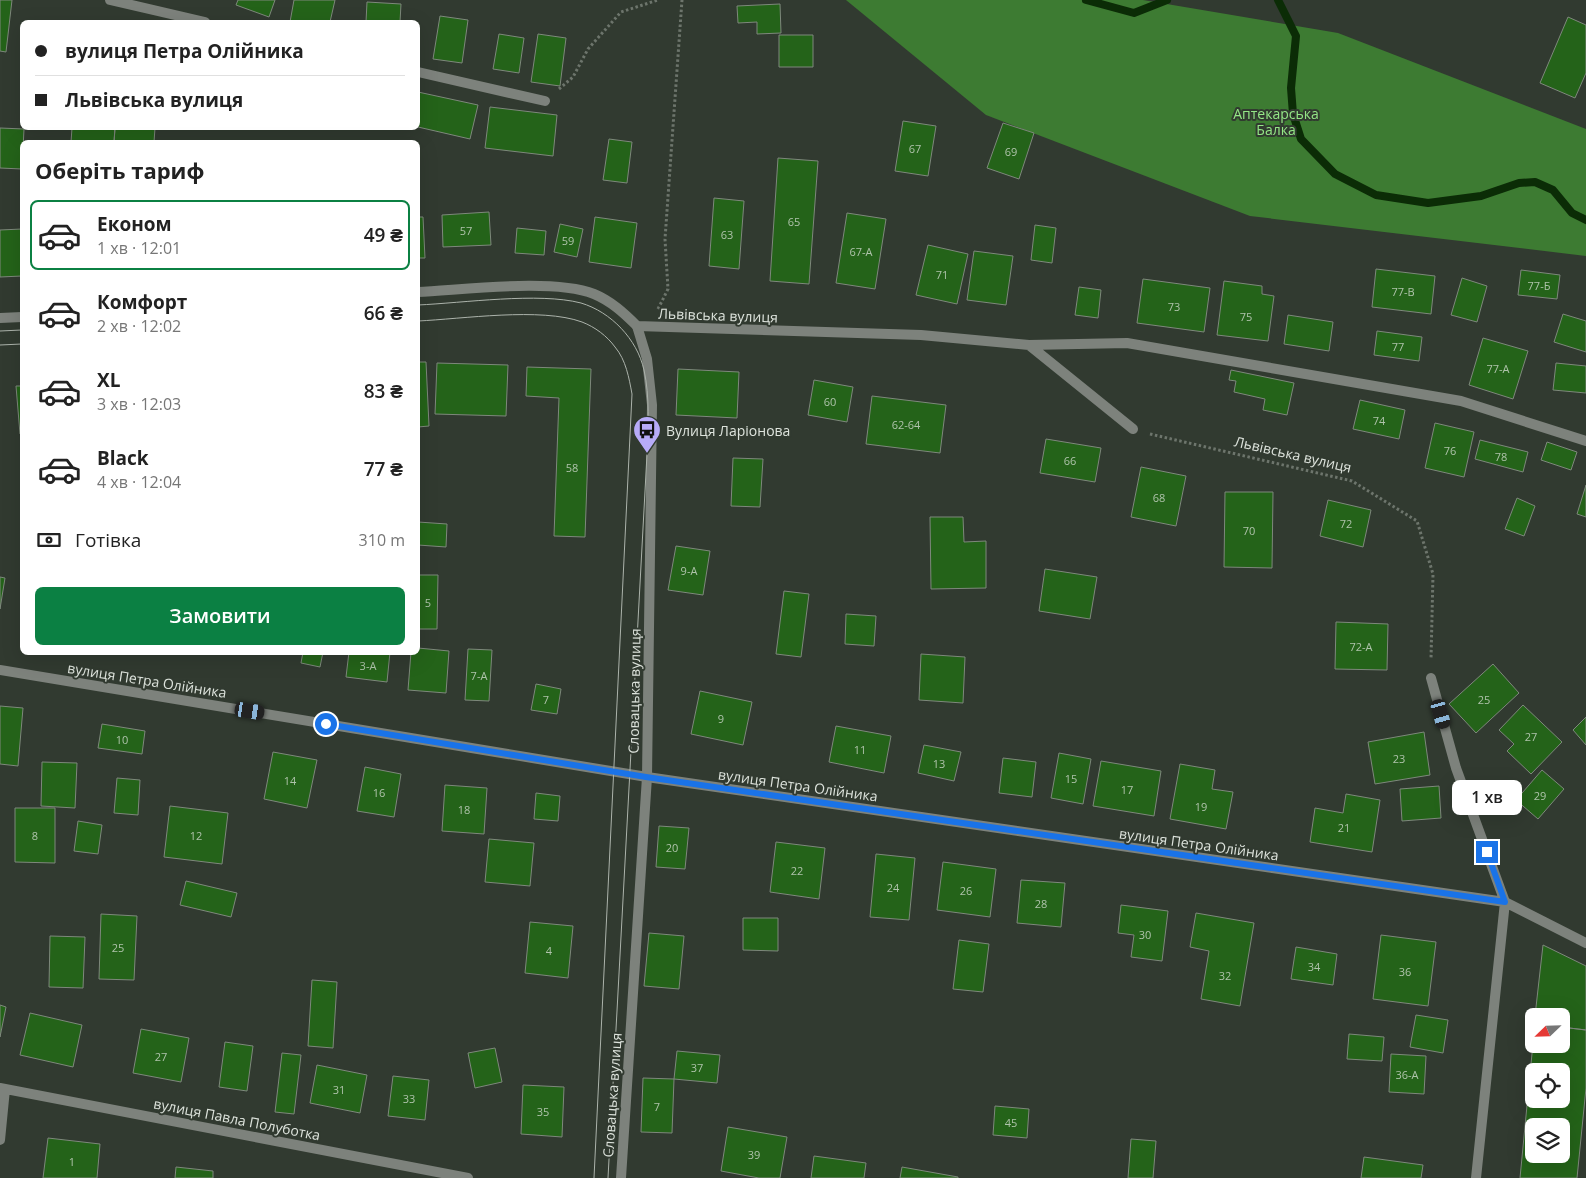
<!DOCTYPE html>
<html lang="uk">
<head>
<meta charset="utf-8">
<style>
	:root { --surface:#fff; --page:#f2f2f2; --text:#222; --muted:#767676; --line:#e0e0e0; --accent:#0b8043 }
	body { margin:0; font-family:"Open Sans",sans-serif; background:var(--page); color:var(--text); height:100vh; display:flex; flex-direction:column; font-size:19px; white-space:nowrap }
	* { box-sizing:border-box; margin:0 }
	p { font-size:16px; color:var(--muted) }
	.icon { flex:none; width:28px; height:28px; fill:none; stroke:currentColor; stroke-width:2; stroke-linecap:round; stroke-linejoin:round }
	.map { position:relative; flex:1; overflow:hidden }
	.details { position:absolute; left:20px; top:140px; width:400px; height:515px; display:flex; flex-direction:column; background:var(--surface); border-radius:8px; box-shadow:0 5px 20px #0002 }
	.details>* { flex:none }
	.guide { position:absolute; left:20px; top:20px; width:400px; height:110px; border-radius:8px; box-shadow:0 5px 20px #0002; display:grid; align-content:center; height:110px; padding:0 15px; background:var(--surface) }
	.needle { width:32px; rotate:247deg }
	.fabs { position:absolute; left:1525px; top:1008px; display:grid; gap:10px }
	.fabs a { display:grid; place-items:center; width:45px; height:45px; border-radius:8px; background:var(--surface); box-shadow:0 5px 20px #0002; font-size:25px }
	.end { position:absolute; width:22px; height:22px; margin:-11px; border:6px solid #1a73e8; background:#fff; box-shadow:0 0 0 2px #fff }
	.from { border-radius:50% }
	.bubble { position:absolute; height:35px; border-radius:8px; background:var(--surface); box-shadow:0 5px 20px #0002; font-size:16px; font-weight:600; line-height:35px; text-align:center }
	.car { position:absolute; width:15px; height:30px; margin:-15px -8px; border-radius:6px; box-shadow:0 0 4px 1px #0007; background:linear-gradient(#222 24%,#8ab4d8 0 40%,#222 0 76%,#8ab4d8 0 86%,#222 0) }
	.guide b { display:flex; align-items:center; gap:18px; height:48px; font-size:19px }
	.guide b+b { border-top:1px solid var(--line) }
	.guide i { width:12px; height:12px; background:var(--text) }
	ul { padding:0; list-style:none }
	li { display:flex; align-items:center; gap:15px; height:70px; margin:0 10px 8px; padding:0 5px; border:2px solid transparent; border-radius:8px }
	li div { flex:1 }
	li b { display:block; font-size:19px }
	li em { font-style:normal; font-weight:600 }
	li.selected { border-color:var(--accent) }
	li>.icon { width:45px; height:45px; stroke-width:1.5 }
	h2 { padding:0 15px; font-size:22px; line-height:60px }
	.pay { display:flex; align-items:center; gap:12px; height:55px; padding:0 15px; font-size:19px }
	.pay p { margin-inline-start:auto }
	.primary-button { display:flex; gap:10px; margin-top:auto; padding:10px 15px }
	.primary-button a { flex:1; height:58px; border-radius:8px; background:var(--accent); color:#fff; font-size:20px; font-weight:600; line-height:58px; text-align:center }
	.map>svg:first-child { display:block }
</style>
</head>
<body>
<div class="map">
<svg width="1586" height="1178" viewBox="0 0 1586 1178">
	<rect width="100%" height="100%" fill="#313a30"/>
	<path fill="#3d7b32" d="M846,0h297l195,33 248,96v127l-336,-40 -264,-101z"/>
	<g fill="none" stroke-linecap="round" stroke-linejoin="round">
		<path stroke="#0b2c06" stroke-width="8" d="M1086,0l48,13 33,-13
			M1278,0l18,36 -5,52 2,26 8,25 34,35 41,21 52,8 53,-7 38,-13 16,-1 18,8 19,23 14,7"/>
	</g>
	<path fill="#246319" stroke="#7e887c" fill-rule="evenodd" d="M0,0h12l-6,52 -6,-1z
		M238,0h37l-6,17 -33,-12z
		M294,0h41l-5,22h-40z
		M367,2l34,2 -1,18h-34z
		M780,4l1,29 -24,1v-12l-19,1 -1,-17z
		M440,16l28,4 -6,43 -29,-4z
		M1568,17l18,8v48l-11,25 -35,-15z
		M499,34l25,4 -5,35 -26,-4z
		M538,34l28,4 -6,48 -29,-4z
		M779,35h34v32h-34z
		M418,92l60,13 -8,34 -52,-12z
		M490,107l67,8 -4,41 -68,-8z
		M903,121l33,5 -8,50 -33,-5z
		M1003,123l31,10 -15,46 -32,-11z
		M0,128l24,1 -2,40 -22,-1z
		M72,128h43l-1,14h-43z
		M115,128h40l-1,14h-40z
		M609,139l23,3 -5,41 -24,-3z
		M778,158l40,3 -9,123 -39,-3z
		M714,198l30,3 -5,68 -30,-3z
		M489,212l2,33 -48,2 -1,-32z
		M847,213l39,6 -11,70 -39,-6z
		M418,217h5l2,41h-7z
		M595,217l42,6 -6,45 -42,-6z
		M560,224l23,5 -6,28 -23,-5z
		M1035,225l21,3 -4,35 -21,-3z
		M517,228l29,3 -2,24 -29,-2z
		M22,229v47l-22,1v-47z
		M928,245l40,9 -11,50 -41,-9z
		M974,251l39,5 -7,49 -39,-5z
		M1376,269l59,7 -4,38 -59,-7z
		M1521,270l39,5 -3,24 -39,-4z
		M1462,278l25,8 -10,36 -26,-7z
		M1143,279l67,9 -6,44 -67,-9z
		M1224,281l38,5v8l12,2 -6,45 -51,-6z
		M1079,287l22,3 -3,28 -23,-3z
		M1563,314l23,7v31l-32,-10z
		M1288,315l45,7 -4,29 -45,-7z
		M1377,331l45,6 -3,24 -45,-6z
		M1483,338l45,13 -15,48 -44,-14z
		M418,362h8l3,64 -11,1z
		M437,363l71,2 -2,51 -71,-2z
		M1556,363l30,3v27l-33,-3z
		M527,367l64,2 -6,168 -31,-1 5,-138 -33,-2z
		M678,369l61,3 -2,46 -61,-3z
		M1231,370l63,13 -7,32 -24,-5 2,-11 -31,-7 2,-11 -7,-1z
		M814,380l39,7 -6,35 -39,-7z
		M16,386h6v48h-2z
		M872,396l74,9 -6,48 -74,-9z
		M1360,400l45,10 -6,29 -46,-10z
		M1435,423l39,9 -10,45 -39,-9z
		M1046,439l55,9 -6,34 -55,-9z
		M1480,440l48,12 -5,20 -48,-13z
		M1547,442l30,10 -6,18 -30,-10z
		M733,458l30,1 -3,48 -29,-1z
		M1141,467l45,9 -10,50 -45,-9z
		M1586,485v32l-9,-3z
		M1225,492h48l-1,76 -48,-1z
		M1517,498l18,8 -11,30 -19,-7z
		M1328,500l43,10 -8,37 -43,-11z
		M930,517h33l1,25 22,-1v47l-55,1z
		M418,522l29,2 -1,23 -28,-2z
		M676,546l34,5 -7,44 -35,-5z
		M1045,569l52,8 -7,42 -51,-8z
		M418,575h20l-1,54h-19z
		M0,577l5,1 -5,31z
		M784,591l25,3 -8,63 -25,-3z
		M846,614l30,2 -2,30 -29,-2z
		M1336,622l52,2 -1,46 -52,-1z
		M418,648l31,3 -3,42 -38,-3 3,-38h7z
		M468,649l24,1 -3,51 -24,-1z
		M303,652h20l-3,15 -19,-4z
		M349,652h41l-3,30 -41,-5z
		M921,654l44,3 -2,46 -44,-3z
		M1493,664l26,29 -43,40 -27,-29z
		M536,684l25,5 -4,25 -26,-4z
		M700,691l52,11 -9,43 -52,-11z
		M1523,705l39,37 -31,32 -24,-23 7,-7 -15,-14z
		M0,706l23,2 -5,58 -18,-2z
		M1586,717v28l-13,-15z
		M102,724l43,7 -3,23 -44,-6z
		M836,726l55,10 -7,37 -55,-11z
		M1424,732l6,43 -55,9 -7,-42z
		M924,745l37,7 -7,29 -36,-8z
		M273,752l44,8 -10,48 -43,-9z
		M1059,753l32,6 -8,45 -32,-6z
		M1003,758l33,4 -4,35 -33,-4z
		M1101,761l60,10 -7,45 -61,-10z
		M42,762l35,1 -2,45 -34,-2z
		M1180,764l35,6 -3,19 21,3 -7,37 -56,-10z
		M365,767l36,7 -7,43 -37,-6z
		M1542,770l22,19 -26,30 -22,-19z
		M117,778l23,2 -2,35 -24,-2z
		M445,785l42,3 -3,46 -42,-3z
		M1439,786l2,32 -39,3 -2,-32z
		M536,793l24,3 -2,25 -24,-2z
		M1346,794l34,6 -8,52 -62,-10 5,-34 28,5z
		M170,806l58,7 -6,51 -58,-7z
		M15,808h40v55l-40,-1z
		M78,821l24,4 -4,29 -24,-3z
		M659,826l30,2 -4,41 -29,-2z
		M489,839l45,4 -4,43 -45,-4z
		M776,842l49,6 -6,51 -49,-7z
		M876,854l39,4 -6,62 -39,-3z
		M943,862l53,7 -6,48 -53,-7z
		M1021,880l44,3 -4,44 -44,-4z
		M186,881l51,12 -6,24 -51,-12z
		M1121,905l47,6 -6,50 -31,-4 3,-22 -16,-2z
		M1196,913l58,10 -14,83 -39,-7 8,-48 -19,-4z
		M101,914l36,2 -3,64 -35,-1z
		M743,918h35v33l-35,-1z
		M530,922l43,4 -5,52 -43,-5z
		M649,933l35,3 -5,53 -35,-3z
		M1381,935l55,7 -8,64 -55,-7z
		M50,936l35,1 -2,51 -34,-1z
		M959,940l30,4 -6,48 -30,-3z
		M1543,945l43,21v64l-25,-3v-11h-26z
		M1296,947l41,7 -4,31 -42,-6z
		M312,980l25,2 -4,66 -25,-2z
		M0,1005l6,2 -6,30z
		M30,1013l52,12 -9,42 -53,-12z
		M1416,1015l32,5 -5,33 -33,-6z
		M1561,1027l25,3v58l-9,90h-57l14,-145v11h27zM1534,1071h27v28h-27zM1534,1126h27v28h-27z
		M141,1029l48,9 -8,44 -48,-9z
		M1349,1034l35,3 -2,24 -35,-2z
		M225,1042l28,4 -6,45 -28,-4z
		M495,1048l7,34 -27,6 -7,-35z
		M677,1051l43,4 -3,28 -43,-4z
		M282,1053l19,2 -7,59 -19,-2z
		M1391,1054l35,2 -2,38 -35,-2z
		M317,1065l50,10 -7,38 -50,-10z
		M393,1076l36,4 -4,40 -37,-4z
		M643,1078l31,1 -2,54 -31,-1z
		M523,1085l41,2 -2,50 -41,-3z
		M995,1106l34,3 -2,29 -34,-3z
		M728,1127l59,10 -7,41h-21l-38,-7z
		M48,1138l52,6 -3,34h-54z
		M1131,1139l25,2 -3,37h-25z
		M814,1156l52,7 -2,15h-53z
		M1364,1157l59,8 -2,13h-60z
		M176,1167l37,4v7h-38z
		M902,1167l56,10v1h-58z"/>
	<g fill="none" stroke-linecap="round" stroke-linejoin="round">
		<path stroke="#6d756c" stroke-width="3" stroke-dasharray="2.5 2.5" stroke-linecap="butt" d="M559,89l14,-12 15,-28 33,-37 37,-12
			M658,309l10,-20 -3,-50 17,-239
			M1150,434l202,47 65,40 16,53 -2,85"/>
		<path stroke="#7d827c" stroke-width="10" d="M110,0l95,22
			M418,72l127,29"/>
		<path stroke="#7d827c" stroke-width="10" d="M621,1178l26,-401 5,-372 -5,-46 -10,-33"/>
		<path stroke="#7d827c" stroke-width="10" d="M418,292c45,-2 135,-14 176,2 17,7 30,19 43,32l284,9 108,10 98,-2 334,58 125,40
			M0,318l22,-1
			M1029,345l104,84
			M0,670l647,107 858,125 81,41
			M1431,678l25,90 49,134 -29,276
			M0,1088l468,90
			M0,1140l5,-51"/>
		<path stroke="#acb3ab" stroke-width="1" d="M418,305c45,-2 121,-13 163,-2 30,9 56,36 63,67 6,27 4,56 3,84l-39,724
			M418,321c44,-2 123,-14 164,1 13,5 25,14 33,25 11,13 14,31 17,47l-38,784
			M0,331l22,-1
			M0,345l22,-1"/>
	</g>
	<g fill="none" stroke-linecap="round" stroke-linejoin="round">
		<path stroke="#1a73e8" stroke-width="6" d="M326,724l320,53 859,125 -18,-50"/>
	</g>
	<defs>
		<symbol id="bus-pin" viewBox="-11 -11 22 30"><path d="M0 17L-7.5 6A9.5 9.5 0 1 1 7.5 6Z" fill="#b7abf8" stroke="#313a30"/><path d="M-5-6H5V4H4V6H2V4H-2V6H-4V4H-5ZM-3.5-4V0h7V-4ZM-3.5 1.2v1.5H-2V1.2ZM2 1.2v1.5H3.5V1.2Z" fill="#111"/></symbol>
	</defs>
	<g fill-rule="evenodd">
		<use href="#bus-pin" x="631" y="414" width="32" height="43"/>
	</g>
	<g text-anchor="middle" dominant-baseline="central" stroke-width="4" stroke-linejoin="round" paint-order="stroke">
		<g font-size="11" fill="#afc3ab">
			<text x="915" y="148">67</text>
			<text x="1011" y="151">69</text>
			<text x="794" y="221">65</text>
			<text x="466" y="230">57</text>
			<text x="727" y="234">63</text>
			<text x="568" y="240">59</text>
			<text x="861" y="251">67-А</text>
			<text x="942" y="274">71</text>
			<text x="1539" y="285">77-Б</text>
			<text x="1403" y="291">77-В</text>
			<text x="1174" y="306">73</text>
			<text x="1246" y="316">75</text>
			<text x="1398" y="346">77</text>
			<text x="1498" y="368">77-А</text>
			<text x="830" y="401">60</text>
			<text x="1379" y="420">74</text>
			<text x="906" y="424">62-64</text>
			<text x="1450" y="450">76</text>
			<text x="1501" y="456">78</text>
			<text x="1070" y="460">66</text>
			<text x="572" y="467">58</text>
			<text x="1159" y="497">68</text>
			<text x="1346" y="523">72</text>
			<text x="1249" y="530">70</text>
			<text x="689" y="570">9-А</text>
			<text x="428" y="602">5</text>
			<text x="1361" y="646">72-А</text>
			<text x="368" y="665">3-А</text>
			<text x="479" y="675">7-А</text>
			<text x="546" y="699">7</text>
			<text x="1484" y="699">25</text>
			<text x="721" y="718">9</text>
			<text x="1531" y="736">27</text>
			<text x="122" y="739">10</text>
			<text x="860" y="749">11</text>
			<text x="1399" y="758">23</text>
			<text x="939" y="763">13</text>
			<text x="1071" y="778">15</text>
			<text x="290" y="780">14</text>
			<text x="1127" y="789">17</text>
			<text x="379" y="792">16</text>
			<text x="1540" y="795">29</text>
			<text x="1201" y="806">19</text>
			<text x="464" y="809">18</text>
			<text x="1344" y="827">21</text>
			<text x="35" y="835">8</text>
			<text x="196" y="835">12</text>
			<text x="672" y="847">20</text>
			<text x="797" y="870">22</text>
			<text x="893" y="887">24</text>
			<text x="966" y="890">26</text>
			<text x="1041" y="903">28</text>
			<text x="1145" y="934">30</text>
			<text x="118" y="947">25</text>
			<text x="549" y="950">4</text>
			<text x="1314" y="966">34</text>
			<text x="1405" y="971">36</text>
			<text x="1225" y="975">32</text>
			<text x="161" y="1056">27</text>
			<text x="697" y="1067">37</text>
			<text x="1407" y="1074">36-А</text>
			<text x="339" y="1089">31</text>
			<text x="409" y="1098">33</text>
			<text x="657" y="1106">7</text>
			<text x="543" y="1111">35</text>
			<text x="1011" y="1122">45</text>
			<text x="754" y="1154">39</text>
			<text x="72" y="1161">1</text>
		</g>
		<g font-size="14" fill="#94e786" stroke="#313a30">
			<text x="1276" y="113">Аптекарська<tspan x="1276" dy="16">Балка</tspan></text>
		</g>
		<g font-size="14" fill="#dde3dc" stroke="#313a30">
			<text transform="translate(718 315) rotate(2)">Львівська вулиця</text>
			<text transform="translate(1293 454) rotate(13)">Львівська вулиця</text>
			<text transform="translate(147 680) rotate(9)">вулиця Петра Олійника</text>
			<text transform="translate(634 691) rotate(-89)">Словацька вулиця</text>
			<text transform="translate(798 785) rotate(8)">вулиця Петра Олійника</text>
			<text transform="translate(1199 844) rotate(8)">вулиця Петра Олійника</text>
			<text transform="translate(612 1095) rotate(-86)">Словацька вулиця</text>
			<text transform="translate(237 1119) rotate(11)">вулиця Павла Полуботка</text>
		</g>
		<g font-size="14" fill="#dde3dc" stroke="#313a30" text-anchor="start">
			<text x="666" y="430">Вулиця Ларіонова</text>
		</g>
	</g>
</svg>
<div class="fabs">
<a><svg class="needle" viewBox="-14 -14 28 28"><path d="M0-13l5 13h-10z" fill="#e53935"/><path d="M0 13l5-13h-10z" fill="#767676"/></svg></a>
<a><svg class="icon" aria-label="locate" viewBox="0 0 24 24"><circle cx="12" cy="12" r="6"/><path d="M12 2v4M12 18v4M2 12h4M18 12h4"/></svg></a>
<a><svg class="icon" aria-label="layers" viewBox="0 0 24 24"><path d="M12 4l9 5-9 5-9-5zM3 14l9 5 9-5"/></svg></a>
</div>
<i class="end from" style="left:326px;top:724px"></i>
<i class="end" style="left:1487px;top:852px"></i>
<div class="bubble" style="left:1452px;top:780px;width:70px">1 хв</div>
<i class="car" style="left:250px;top:711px;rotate:99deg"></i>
<i class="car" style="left:1441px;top:714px;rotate:164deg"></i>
<div class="guide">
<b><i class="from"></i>вулиця Петра Олійника</b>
<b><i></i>Львівська вулиця</b>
</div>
<section class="details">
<h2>Оберіть тариф</h2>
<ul>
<li class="selected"><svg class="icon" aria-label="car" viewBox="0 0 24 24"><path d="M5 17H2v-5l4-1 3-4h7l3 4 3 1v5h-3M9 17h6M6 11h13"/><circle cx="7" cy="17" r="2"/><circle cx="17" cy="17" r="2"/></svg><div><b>Економ</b><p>1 хв · 12:01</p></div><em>49 ₴</em></li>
<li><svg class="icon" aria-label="car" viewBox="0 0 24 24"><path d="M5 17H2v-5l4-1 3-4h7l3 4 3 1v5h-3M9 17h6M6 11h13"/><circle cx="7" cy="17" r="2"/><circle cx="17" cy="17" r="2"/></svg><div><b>Комфорт</b><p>2 хв · 12:02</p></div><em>66 ₴</em></li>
<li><svg class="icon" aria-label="car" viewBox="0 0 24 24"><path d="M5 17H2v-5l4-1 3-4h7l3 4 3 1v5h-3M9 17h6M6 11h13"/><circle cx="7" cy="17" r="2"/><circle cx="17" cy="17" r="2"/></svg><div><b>XL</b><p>3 хв · 12:03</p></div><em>83 ₴</em></li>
<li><svg class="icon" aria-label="car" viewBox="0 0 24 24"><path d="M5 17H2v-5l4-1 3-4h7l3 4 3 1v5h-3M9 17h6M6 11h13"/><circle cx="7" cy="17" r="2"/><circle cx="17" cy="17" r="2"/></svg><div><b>Black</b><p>4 хв · 12:04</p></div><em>77 ₴</em></li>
</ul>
<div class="pay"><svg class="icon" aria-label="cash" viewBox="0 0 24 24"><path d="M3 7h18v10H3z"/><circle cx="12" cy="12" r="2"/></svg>Готівка<p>310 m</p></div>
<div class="primary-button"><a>Замовити</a></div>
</section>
</div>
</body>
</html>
